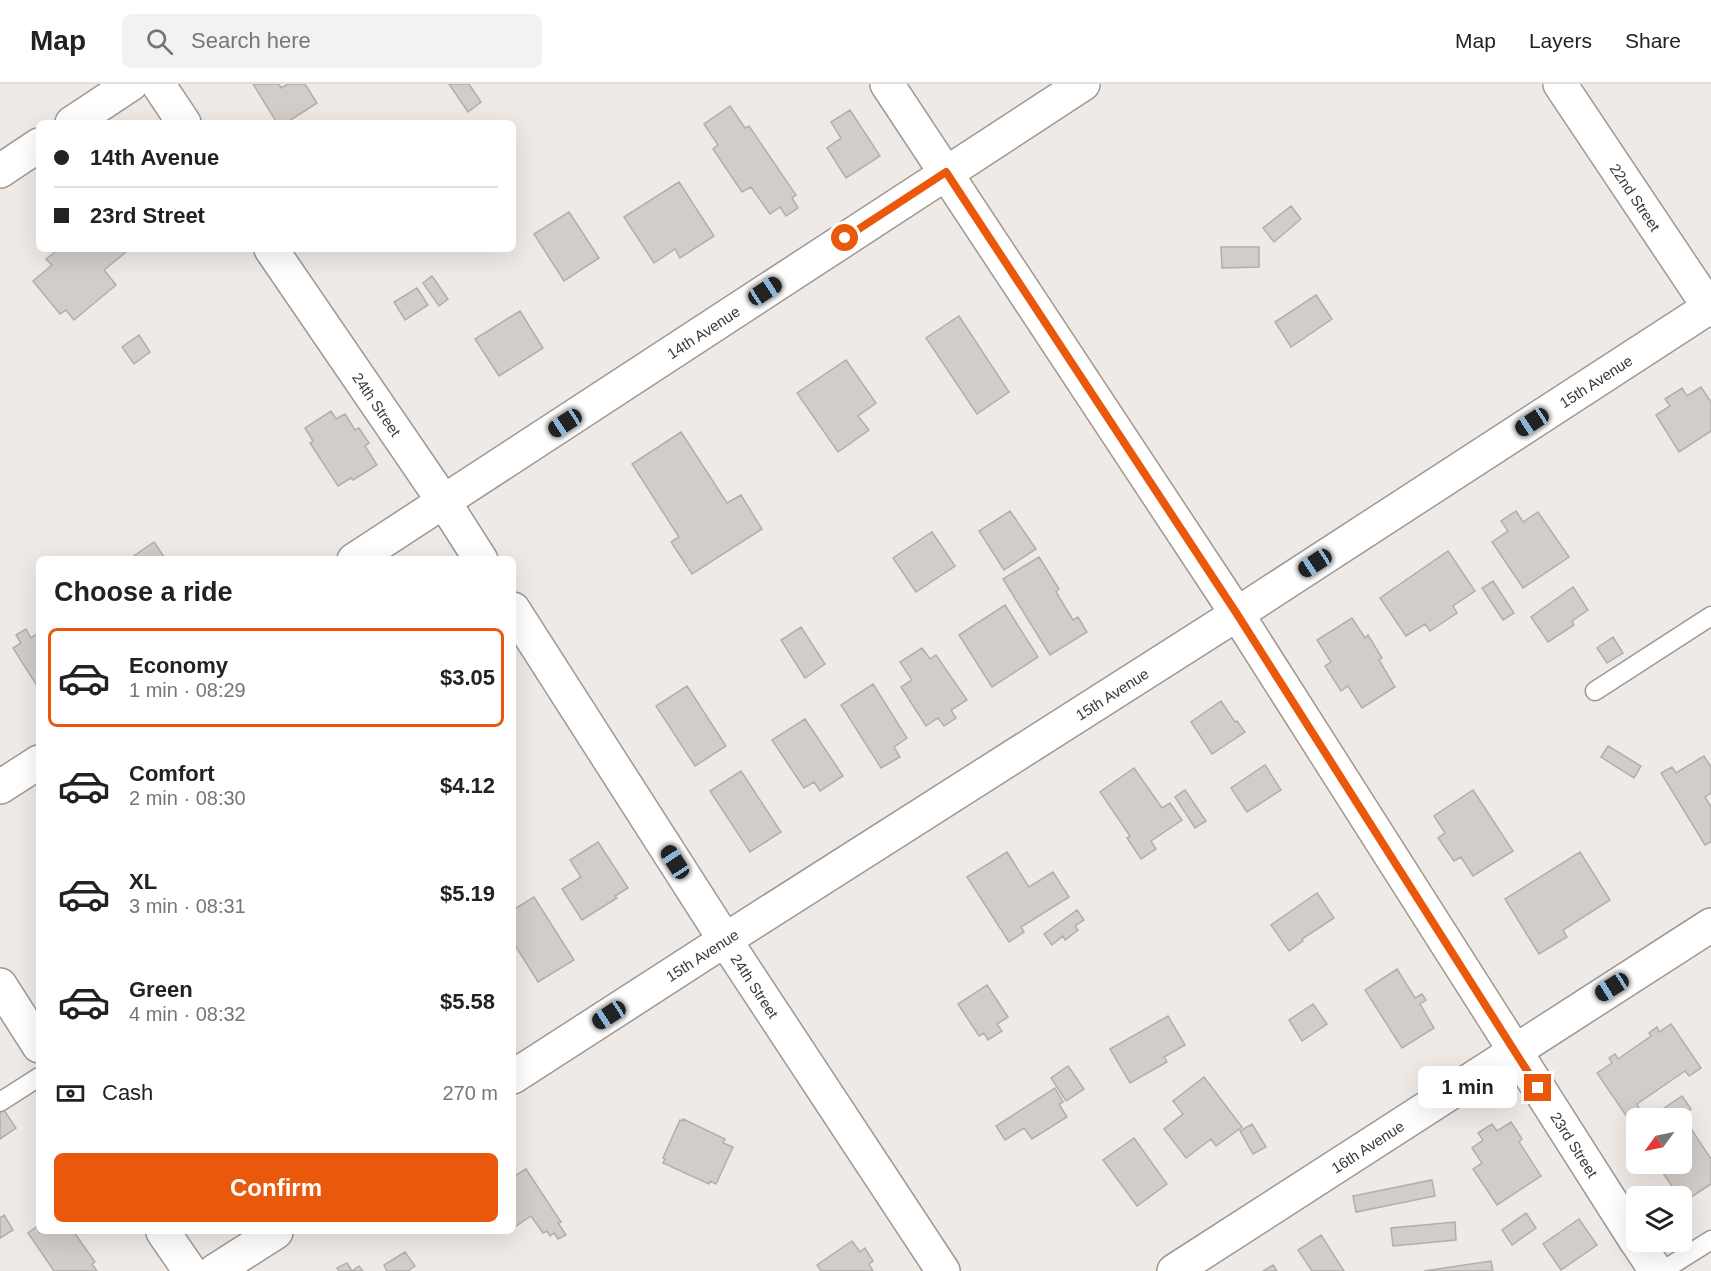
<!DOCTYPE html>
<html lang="en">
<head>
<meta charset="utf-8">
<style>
	:root { --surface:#fff; --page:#f2f2f2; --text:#222; --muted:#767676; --line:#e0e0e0; --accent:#ea580c }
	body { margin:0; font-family:Arial,sans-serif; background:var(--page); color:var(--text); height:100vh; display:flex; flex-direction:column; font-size:22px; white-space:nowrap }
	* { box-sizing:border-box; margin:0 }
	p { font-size:20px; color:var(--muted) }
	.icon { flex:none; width:33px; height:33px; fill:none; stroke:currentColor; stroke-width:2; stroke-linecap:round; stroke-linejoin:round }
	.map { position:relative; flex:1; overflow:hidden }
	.panel { position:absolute; left:36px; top:472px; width:480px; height:678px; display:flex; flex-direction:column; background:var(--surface); border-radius:9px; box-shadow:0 6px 24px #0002 }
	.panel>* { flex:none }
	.top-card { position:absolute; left:36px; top:36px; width:480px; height:132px; border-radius:9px; box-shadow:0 6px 24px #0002; display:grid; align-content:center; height:132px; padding:0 18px; background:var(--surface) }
	.needle { width:39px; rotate:237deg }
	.tools { position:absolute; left:1626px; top:1024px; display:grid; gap:12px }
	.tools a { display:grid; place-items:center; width:66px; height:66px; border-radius:9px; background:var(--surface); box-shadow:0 6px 24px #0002; font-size:30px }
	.end { position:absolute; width:27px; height:27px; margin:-14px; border:8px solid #ea580c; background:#fff; box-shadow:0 0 0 3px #fff }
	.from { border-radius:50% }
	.bubble { position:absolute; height:42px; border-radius:9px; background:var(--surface); box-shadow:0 6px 24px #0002; font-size:20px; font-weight:700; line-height:42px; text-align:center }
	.car { position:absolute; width:18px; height:36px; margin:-18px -9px; border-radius:8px; box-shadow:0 0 4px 2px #0007; background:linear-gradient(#222 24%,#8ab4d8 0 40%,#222 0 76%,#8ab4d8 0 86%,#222 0) }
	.top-card b { display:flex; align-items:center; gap:21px; height:57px; font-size:22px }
	.top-card b+b { border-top:2px solid var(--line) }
	.top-card i { width:15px; height:15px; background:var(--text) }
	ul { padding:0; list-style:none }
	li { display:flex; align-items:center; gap:18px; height:99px; margin:0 12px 9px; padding:0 6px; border:3px solid transparent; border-radius:9px }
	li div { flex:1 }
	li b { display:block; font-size:22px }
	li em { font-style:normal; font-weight:700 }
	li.active { border-color:var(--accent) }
	li>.icon { width:54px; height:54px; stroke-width:1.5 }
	h2 { padding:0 18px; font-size:27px; line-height:72px }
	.pay { display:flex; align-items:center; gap:15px; height:66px; padding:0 18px; font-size:22px }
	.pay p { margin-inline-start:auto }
	.action { display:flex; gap:12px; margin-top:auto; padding:12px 18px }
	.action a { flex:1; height:69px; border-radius:9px; background:var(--accent); color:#fff; font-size:24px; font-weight:700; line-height:69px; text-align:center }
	header { display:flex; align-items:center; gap:36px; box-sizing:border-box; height:84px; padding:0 30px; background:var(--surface); border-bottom:2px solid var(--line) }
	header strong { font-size:28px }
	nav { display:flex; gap:33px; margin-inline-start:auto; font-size:21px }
	.search { width:420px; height:54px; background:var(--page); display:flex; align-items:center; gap:15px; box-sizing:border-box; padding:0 21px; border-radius:9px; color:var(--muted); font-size:22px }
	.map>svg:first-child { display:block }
</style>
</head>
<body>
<header>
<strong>Map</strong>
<div class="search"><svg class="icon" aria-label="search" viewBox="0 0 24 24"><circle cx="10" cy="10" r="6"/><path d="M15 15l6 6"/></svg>Search here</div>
<nav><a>Map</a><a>Layers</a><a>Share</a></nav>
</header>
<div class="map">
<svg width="1711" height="1187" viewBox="0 0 1711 1187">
	<rect width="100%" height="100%" fill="#f0eae6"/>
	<path fill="#d3cdc9" stroke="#b4aeab" stroke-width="1.5" d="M253,0h26l2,4 7,-4h17l12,19 -31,20h-9z
		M449,0h20l12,18 -13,10z
		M730,22l15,22 4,-2 47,69 -4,3 6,10 -12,8 -6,-9 -10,7 -19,-27 -9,5 -29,-43 5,-4 -14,-21z
		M850,26l30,46 -34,22 -19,-30 14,-10 -10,-16z
		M679,98l35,54 -34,22 -5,-9 -21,14 -30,-46z
		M1291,122l10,13 -27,23 -11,-14z
		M569,128l30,46 -35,23 -30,-47z
		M1221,163h38v20l-37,1z
		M59,165h65l2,3 -22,18 12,15 -42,35 -8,-10 -6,4 -27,-33 19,-16 -6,-6z
		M432,192l16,23 -9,7 -16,-23z
		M417,204l11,17 -23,15 -11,-18z
		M1316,211l16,24 -41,28 -16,-25z
		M520,227l23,37 -44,28 -24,-37z
		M959,232l50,76 -32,22 -51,-76z
		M139,251l11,17 -16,12 -12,-17z
		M846,276l30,43 -18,13 11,14 -31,22 -41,-59z
		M1701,303l10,15v29l-32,21 -23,-37 14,-9 -5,-7 17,-11 5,8z
		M331,327l5,8 9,-5 10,16 4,-2 10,15 -4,3 12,19 -24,15 -2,-2 -13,8 -28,-43 3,-2 -8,-13z
		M681,348l46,71 14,-8 21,34 -70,45 -21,-32 8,-5 -47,-73z
		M1010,427l26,38 -32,21 -25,-39z
		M1516,427l7,11 15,-10 31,45 -46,31 -31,-46 16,-11 -7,-10z
		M932,448l23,34 -39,26 -23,-34z
		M154,458l12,18h-38z
		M1448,467l27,40 -22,15 4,7 -27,18 -5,-7 -19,12 -26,-38z
		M1039,473l20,32 -3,3 17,28 5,-3 9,15 -37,23 -47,-76z
		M1493,497l21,32 -11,7 -21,-32z
		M1573,503l15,23 -16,11 2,4 -26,17 -17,-25z
		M1005,521l33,52 -46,30 -33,-52z
		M1352,534l13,20 3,-3 14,23 -3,2 16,27 -33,21 -14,-22 -7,5 -16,-25 6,-4 -14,-22z
		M801,543l24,37 -20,14 -24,-38z
		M26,545l5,9 8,-6v57l-26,-41 8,-5 -5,-8z
		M1613,553l10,16 -16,10 -10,-15z
		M922,564l8,11 6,-4 31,45 -16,10 5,8 -12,8 -6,-8 -12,8 -25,-39 11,-7 -12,-18z
		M873,600l34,54 -13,9 6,10 -19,11 -40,-63z
		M687,602l39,60 -31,20 -39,-60z
		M1221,617l14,21 2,-1 8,11 -33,22 -21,-32z
		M805,635l38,57 -23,15 -6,-9 -10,6 -32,-48z
		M1608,662l33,20 -7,12 -33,-21z
		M1704,672l7,11v26l-6,4 6,10v35l-6,3 -44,-72 11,-6 4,6z
		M1265,681l16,25 -34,22 -16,-24z
		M1134,684l28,40 8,-5 12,17 -31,21 5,8 -15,10 -14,-21 3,-2 -30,-44z
		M741,687l40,61 -31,20 -40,-61z
		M1185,706l21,31 -11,7 -20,-31z
		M1473,706l40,61 -40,25 -12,-19 -7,4 -16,-23 7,-5 -11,-17z
		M598,758l30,46 -13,8 2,2 -35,22 -20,-31 19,-12 -11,-17z
		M1007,768l22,35 24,-15 16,25 -48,30 3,5 -15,10 -42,-65z
		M1580,768l30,48 -47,30 4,7 -28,17 -34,-55z
		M1317,809l17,25 -32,21 1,2 -14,10 -18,-26z
		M534,813l40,63 -36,22 -25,-40v-32z
		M1077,826l7,10 -9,6 3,4 -13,10 -2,-4 -11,9 -8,-11z
		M1397,885l18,29 7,-4 4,6 -6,4 14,24 -32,20 -37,-58z
		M987,901l21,32 -11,7 5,7 -14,9 -4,-7 -5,3 -21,-32z
		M1313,920l14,20 -25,17 -13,-21z
		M1168,932l17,29 -21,12 3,5 -37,21 -20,-34z
		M1671,940l30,44 -12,8 -4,-5 -48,33 2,4 -12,9 -30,-44 15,-10 -3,-5 6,-4 3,5 33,-23 -2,-3 8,-6 2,5z
		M1068,982l16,23 -18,12 -15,-23z
		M1204,993l38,50 -26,19 -5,-7 -25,19 -22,-29 19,-15 -10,-13z
		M1055,1004l8,14 -4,2 8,13 -35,22 -8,-11 -19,12 -9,-14z
		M1682,1012l9,13 -9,6 29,44v25l-29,19v-6h-3l-22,-33h25v-45h-34z
		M2,1023l14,21 -16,11v-31z
		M683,1035l42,20 -2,4 10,4 -17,37 -6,-3 -1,3 -46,-21 2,-4 -2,-1 17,-38 3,1z
		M1511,1038l11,17 -3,3 22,34 -44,29 -24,-36 9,-6 -10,-15 11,-8 -5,-7 14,-9 5,7z
		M1252,1040l14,23 -13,7 -13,-23z
		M1134,1054l33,46 -30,22 -34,-46z
		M526,1085l35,53 -3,1 8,12 -8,4 -4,-6 -4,3 -3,-5 -4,2 -12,-17 -18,12v-51z
		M1432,1096l3,16 -79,16 -3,-16z
		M1526,1129l10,15 -24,17 -10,-15z
		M4,1131l9,15 -13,8v-20z
		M1579,1135l18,26 -36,25 -18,-26z
		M1455,1138l1,18 -63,6 -2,-18z
		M39,1141v7h35l21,30 -3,2 5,7h-43l-26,-38z
		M1321,1151l23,36h-32l-14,-21z
		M852,1157l8,11 5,-4 8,13 -4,3 4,7h-52l-4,-6z
		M405,1168l10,14 -7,5h-21l-3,-6z
		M1491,1177l2,10h-69z
		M347,1179l5,8 7,-5 4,5h-24l-2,-3z
		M1273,1181l4,6h-14z"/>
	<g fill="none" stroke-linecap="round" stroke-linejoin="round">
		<defs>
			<path id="lane" d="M1595,607l116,-75
				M0,1018l39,-25
				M1662,1187l49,-31"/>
			<g id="street">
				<path d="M158,0l26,39"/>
				<path id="s1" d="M887,0l350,530 399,627"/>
				<path d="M72,39l59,-39"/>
				<path d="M0,87l39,-26"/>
				<path id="s2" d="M271,165l173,253 37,58"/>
				<path id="s3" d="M354,476l729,-476"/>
				<path id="s4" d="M513,525l212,331 218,331"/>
				<path d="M0,703l39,-25"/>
				<path d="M0,901l39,61"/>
				<path id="s5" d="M513,993l212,-137 512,-326 474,-308"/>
				<path d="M163,1148l27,39"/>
				<path d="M1637,1158l19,29"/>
				<path d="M215,1187l61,-39"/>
				<path id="s6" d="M1174,1187l537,-346"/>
			</g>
			<g id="secondary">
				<path id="s7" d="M1560,0l151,226"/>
			</g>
		</defs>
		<use href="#lane" stroke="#9e9894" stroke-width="21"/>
		<use href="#street" stroke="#9e9894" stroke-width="36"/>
		<use href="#secondary" stroke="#9e9894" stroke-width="36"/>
		<use href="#lane" stroke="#fff" stroke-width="18"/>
		<use href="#street" stroke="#fff" stroke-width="33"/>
		<use href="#secondary" stroke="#fff" stroke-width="33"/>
	</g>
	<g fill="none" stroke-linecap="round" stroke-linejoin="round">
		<path stroke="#ea580c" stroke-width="8" d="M845,154l101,-66 291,442 301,474"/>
	</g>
	<g text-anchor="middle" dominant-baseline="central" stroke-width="5" stroke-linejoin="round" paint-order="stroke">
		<g font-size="15" fill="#3c3938" stroke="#fff">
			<text stroke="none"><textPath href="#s7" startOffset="136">22nd Street</textPath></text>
			<text stroke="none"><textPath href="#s3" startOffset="417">14th Avenue</textPath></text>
			<text stroke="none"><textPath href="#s5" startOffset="1287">15th Avenue</textPath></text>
			<text stroke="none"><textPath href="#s2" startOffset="188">24th Street</textPath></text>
			<text stroke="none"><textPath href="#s5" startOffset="711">15th Avenue</textPath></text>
			<text stroke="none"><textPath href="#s5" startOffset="225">15th Avenue</textPath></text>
			<text stroke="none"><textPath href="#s4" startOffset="448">24th Street</textPath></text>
			<text stroke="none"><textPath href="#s1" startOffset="1264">23rd Street</textPath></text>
			<text stroke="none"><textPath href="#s6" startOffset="230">16th Avenue</textPath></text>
		</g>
	</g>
</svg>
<div class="tools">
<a><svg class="needle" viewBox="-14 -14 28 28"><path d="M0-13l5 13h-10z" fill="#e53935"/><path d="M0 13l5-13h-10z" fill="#767676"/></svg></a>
<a><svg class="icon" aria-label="layers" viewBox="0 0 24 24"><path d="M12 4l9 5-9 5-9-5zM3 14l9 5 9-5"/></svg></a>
</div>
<i class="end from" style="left:845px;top:154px"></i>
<i class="end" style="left:1538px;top:1004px"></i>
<div class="bubble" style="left:1418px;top:982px;width:99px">1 min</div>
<i class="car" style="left:765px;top:207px;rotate:57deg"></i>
<i class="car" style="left:1532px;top:338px;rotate:237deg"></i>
<i class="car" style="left:565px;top:339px;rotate:237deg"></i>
<i class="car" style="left:1315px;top:479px;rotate:237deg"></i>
<i class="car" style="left:675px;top:778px;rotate:327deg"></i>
<i class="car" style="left:1612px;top:903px;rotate:238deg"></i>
<i class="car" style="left:609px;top:931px;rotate:237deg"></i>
<div class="top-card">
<b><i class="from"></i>14th Avenue</b>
<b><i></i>23rd Street</b>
</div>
<section class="panel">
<h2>Choose a ride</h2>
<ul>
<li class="active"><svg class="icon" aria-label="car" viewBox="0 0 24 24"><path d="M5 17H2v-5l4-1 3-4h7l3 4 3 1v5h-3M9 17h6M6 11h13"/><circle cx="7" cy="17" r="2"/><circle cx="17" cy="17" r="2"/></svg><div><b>Economy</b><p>1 min · 08:29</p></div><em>$3.05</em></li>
<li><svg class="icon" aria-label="car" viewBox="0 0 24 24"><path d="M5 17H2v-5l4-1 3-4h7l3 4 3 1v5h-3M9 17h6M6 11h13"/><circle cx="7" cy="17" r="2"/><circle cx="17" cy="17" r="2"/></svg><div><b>Comfort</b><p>2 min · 08:30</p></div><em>$4.12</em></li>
<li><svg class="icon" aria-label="car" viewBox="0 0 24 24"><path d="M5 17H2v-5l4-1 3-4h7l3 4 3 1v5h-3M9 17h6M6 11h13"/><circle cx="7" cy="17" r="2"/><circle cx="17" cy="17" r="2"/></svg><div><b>XL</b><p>3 min · 08:31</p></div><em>$5.19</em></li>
<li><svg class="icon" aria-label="car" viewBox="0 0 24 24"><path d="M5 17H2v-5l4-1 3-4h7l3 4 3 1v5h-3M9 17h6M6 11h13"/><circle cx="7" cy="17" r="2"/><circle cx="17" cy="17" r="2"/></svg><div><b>Green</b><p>4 min · 08:32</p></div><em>$5.58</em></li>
</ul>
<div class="pay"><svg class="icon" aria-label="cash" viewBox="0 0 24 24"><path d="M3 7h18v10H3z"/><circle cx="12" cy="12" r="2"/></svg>Cash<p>270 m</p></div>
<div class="action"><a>Confirm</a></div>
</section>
</div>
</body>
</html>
